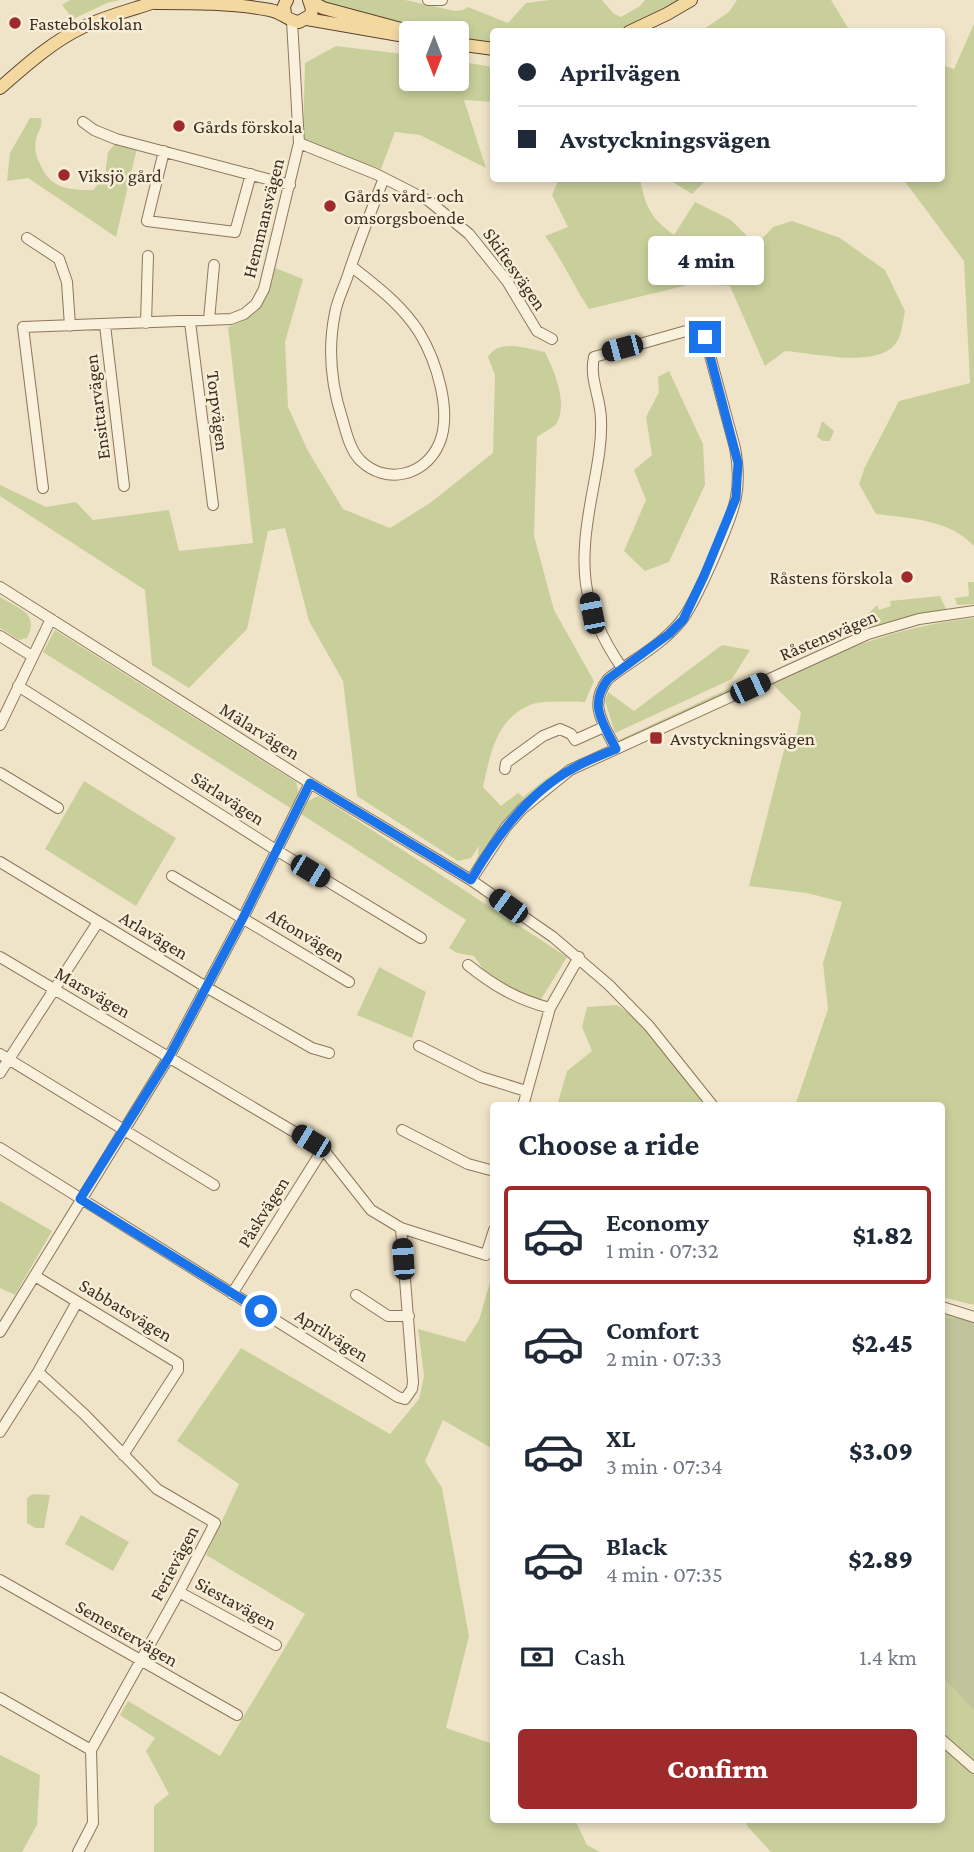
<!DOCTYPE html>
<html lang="en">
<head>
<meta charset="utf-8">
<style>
	:root { --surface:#fff; --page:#f6f6f7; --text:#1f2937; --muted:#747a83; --line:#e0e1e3; --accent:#9e2a2b }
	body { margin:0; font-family:"Crimson Pro",serif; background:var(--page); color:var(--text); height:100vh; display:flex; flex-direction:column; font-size:26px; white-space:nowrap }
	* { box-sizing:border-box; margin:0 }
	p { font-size:23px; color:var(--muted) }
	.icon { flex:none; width:38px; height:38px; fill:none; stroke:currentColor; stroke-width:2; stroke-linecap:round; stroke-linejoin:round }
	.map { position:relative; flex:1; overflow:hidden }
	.side { position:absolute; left:490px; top:1102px; width:455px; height:721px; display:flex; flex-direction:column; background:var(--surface); border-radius:7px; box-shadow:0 4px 10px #0003 }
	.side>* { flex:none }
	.top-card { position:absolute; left:490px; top:28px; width:455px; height:154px; border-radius:7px; box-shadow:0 4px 10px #0003; display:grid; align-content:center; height:154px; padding:0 28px; background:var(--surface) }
	.needle { width:46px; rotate:180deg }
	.controls { position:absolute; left:399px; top:21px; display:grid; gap:14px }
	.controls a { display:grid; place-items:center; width:70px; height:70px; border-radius:7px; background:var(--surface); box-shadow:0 4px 10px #0003; font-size:35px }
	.end { position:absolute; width:32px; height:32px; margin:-16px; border:9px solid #1a73e8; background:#fff; box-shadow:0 0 0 4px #fff }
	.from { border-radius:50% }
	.bubble { position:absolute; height:49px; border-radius:7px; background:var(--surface); box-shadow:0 4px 10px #0003; font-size:23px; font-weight:800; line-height:49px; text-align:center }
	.car { position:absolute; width:21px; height:42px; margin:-21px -10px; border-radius:9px; box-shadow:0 0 5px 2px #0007; background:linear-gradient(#222 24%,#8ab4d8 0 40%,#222 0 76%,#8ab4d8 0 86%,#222 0) }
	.top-card b { display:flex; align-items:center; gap:24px; height:66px; font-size:26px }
	.top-card b+b { border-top:2px solid var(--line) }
	.top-card i { width:18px; height:18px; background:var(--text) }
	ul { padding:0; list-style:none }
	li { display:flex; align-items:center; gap:21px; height:98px; margin:0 14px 10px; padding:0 14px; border:4px solid transparent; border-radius:7px }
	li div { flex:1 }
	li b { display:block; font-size:26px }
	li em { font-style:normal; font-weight:800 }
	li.selected { border-color:var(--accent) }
	li>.icon { width:63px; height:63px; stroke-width:1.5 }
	h2 { padding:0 28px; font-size:32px; line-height:84px }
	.pay { display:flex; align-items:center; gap:18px; height:77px; padding:0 28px; font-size:26px }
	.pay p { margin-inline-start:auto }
	.action { display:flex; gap:14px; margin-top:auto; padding:14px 28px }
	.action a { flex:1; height:80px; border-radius:7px; background:var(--accent); color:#fff; font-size:28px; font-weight:800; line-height:80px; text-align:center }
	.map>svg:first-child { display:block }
</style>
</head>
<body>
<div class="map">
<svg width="974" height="1852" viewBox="0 0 974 1852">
	<rect width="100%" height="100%" fill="#f0e4c8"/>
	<path fill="#c9cf9b" d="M70,0h50l-13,3 -34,16 -11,-14z
		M317,0h88l50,11 8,-1 5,-3 40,16 18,-20 24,-3h52l12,14 7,3 19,-11 5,-6h34l-14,10 -50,21 -121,1 -1,11 -36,-6v-4h-17z
		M737,0h94l19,31h-149l28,-19z
		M974,24v522c-24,-26 -64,-28 -98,-32l-17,-30 6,-17 34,-66 71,-18 -6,-122 -61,-82 39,-1v-113l12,4z
		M336,46l75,9v24h46v-18l36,6v35l-29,-2 22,68 -66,-33 -25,-3 -14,37 -72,-24 -6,-7 2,-75z
		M30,118h11c2,9 -3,13 -5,21 -2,11 0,18 5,27 10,23 29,24 52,24l12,-15 3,-23 7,-8 22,4 -21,89 -88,-59 -21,3 3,-28z
		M559,179h81c6,29 10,38 34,56l21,-33 36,18 25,25 17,-18 19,-6 48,17 45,32 20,41c-2,9 -3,24 -9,32 -18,26 -83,10 -111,8l-20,15 -35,-80 -38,-2 -103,25c-16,-24 -27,-50 -44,-73l23,-9 -16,-32z
		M668,179h39l-15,15z
		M275,268l28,11 -18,63 3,65 20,44 35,58 47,19 40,-25 63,-50 2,-78 -7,-18c11,-19 39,-8 57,-5 9,18 24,53 11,72 -4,5 -14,9 -19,13l-3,99 20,74 40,71 -9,21c-14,0 -43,-2 -55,3 -34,14 -40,50 -47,82l18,19 17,-13 5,4 24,-19 33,-20 2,4 -32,19 -80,91 8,-16 1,-10 -8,12 -13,3 -101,-65 -14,-115 -34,-60 -24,-93 -17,3 -21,98 -58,59 -37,-23 -7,-75 -145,-94v-11l46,22 30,-5 17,18 76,-10 10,41 74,-8 -25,-216c37,-13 36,-25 47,-59z
		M669,371l34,73 2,41 -36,77 -24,9 -21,-20 22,-51 -12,-30 18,-15 -6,-38 13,-25 -1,-15z
		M822,421l12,10 -4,10h-7l-6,-4z
		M968,582h6v22l-17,1 -2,-7 14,-2z
		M940,596l7,15 -76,17 -3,-14 9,-9 2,5 12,-4 -1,-5z
		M0,597c19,12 40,16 27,41l-8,2 -19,-12z
		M974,618v687l-32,-8v-191h-147l33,-97 -5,-46 19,-61 -35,-9 -58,-7 35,-136 13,-17 4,-21 -32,-31c71,-30 128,-55 205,-63z
		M55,630l241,152 3,11 -7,16 -249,-157z
		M722,645l28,5 -18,29 -117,54 -10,-32 3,-9 26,19z
		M734,686l5,2 -115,54 -5,-2z
		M84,781l92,57 -40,68 -91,-57z
		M318,796l11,6 238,155 -27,44 -20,-7 -33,-19 -13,-19 -17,-3 -8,-5 17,-28 -165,-106 7,-13z
		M379,967l47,25 -14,46 -55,-23z
		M617,1005l17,12 74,89h-151l10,-35 25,-20 -10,-24 5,-20z
		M0,1201l52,30 -37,64 -15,-7z
		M493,1272v177l-50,-29 -18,41 17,27 27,148 -23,92 47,16 1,76h81l12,25 13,7h-446v-46l15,-12 -23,-43 9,-13 -35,-23 8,-14 92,55 85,-142 -99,-59 33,-71 -62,-43 64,-93 149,86 29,-35 5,-23 -6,-47 47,13 14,-22z
		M942,1309l32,14v529h-203l-23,-25 -3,-7h197z
		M33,1494l17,1 -6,33h-9l-8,-5v-25z
		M81,1515l48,27 -16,29 -48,-27z
		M0,1755l40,20 -3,50 -15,27h-22z"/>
	<path fill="#bfc49a" d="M942,1318l19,1 13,4v387l-32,-34z"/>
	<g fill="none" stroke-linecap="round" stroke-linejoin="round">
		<defs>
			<path id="minor" d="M428,0h14
				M83,122l11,8 22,9 174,46
				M299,143l77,31 53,27 40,33 38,47 30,50 15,8
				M164,151l-17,70 88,11 16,-58
				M27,238l32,21 8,23 3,44
				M351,266c25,20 50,38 68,66 17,28 34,80 20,112 -14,32 -53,41 -78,17 -11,-10 -15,-30 -19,-43 -11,-34 -14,-71 -7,-105 2,-12 8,-24 12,-35 11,-34 24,-67 37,-100
				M209,320l5,-55
				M190,322l23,183
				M146,323l2,-67
				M105,325l19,161
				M43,488l-20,-161 208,-8 13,-5 12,-10 8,-15 35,-146 -7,-122
				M0,587l310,196 161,97 82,57 56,48 40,41 64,80
				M0,636l32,20
				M18,686l258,164 145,88
				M0,725l51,-106
				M616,749c-13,-26 -28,-44 -8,-70 24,-19 54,-34 73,-58 14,-17 51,-101 55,-124 3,-16 2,-33 -1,-49l-30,-111 -5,-7 -7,-1 -99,28c-5,22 7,41 7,63 1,23 -4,47 -8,69 -14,74 -15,115 29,179
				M505,769l1,-6 37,-27 17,-7 11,5 4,6 29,-13
				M0,773l58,35
				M0,862l206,125 106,61 17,5
				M172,876l177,106
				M471,880l35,-53 16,-18 48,-39 298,-136 51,-15 55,-8
				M0,957l323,192 48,61 30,18 85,27 8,-25
				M468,965c26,21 50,35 82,43
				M419,1046l62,31 45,14
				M0,1054l214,131
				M0,1073l98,-151
				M523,1106l27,-98 29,-51
				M402,1130l66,34 26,7
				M0,1148l398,249 7,2 7,-10 1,-7 -12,-154
				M35,1276l143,87v7l-55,85
				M232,1294l91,-145
				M356,1295l32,21h21
				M942,1307l32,10
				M0,1332l169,-275 74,-139 67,-135
				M38,1372l46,42 73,75 58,34 -36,69 -88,158
				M0,1432l38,-60 39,-70
				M0,1580l237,135
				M179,1592l97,53
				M0,1698l91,52
				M942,1740l32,28
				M78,1852l15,-29 -2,-73"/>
			<path id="major" d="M310,1l13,7 93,25
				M155,3c39,0 77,0 115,7 12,2 18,11 29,12l12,-7 1,-6 -3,-9
				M285,14l-1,-8 3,-6
				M307,19l92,16
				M629,32l38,-18 24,-14
				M457,44l37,5
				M0,88c25,-22 53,-47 83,-61 26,-12 52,-18 78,-27"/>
		</defs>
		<use href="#minor" stroke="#8d765c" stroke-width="12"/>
		<use href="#major" stroke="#5b4430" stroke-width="14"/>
		<use href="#minor" stroke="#faf1dc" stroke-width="10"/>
		<use href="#major" stroke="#f3d9a0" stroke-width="12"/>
	</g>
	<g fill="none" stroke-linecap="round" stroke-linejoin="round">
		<path stroke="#1a73e8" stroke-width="9" d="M261,1311l-181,-112 89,-142 74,-139 67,-135 161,97c25,-43 57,-87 101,-111 14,-8 29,-14 44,-20 -13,-26 -28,-44 -8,-70l61,-45 14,-14 21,-44 32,-78 2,-35 -33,-126"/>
	</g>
	<g fill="#9e2a2b" stroke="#f7eed8" stroke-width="2.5">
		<circle cx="15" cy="23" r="7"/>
		<circle cx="179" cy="126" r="7"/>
		<circle cx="64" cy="175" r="7"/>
		<circle cx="330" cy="206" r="7"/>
		<circle cx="907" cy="577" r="7"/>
		<rect x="649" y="731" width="14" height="14" rx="3.5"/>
	</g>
	<g text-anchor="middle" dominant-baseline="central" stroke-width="5" stroke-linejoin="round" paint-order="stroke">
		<g font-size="19" fill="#3d2e20" stroke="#f7eed8" text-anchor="start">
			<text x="29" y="23">Fastebolskolan</text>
			<text x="193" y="126">Gårds förskola</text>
			<text x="78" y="175">Viksjö gård</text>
			<text x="344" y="195">Gårds vård- och<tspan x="344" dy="22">omsorgsboende</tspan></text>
			<text x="893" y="577" text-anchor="end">Råstens förskola</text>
			<text x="670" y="738">Avstyckningsvägen</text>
		</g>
		<g font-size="19" fill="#3d2e20" stroke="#f7eed8">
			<text transform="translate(263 218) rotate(-76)">Hemmansvägen</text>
			<text transform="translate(515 269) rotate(55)">Skiftesvägen</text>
			<text transform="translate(97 407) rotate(-97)">Ensittarvägen</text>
			<text transform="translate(218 411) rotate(83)">Torpvägen</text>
			<text transform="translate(828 635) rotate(-23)">Råstensvägen</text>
			<text transform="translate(260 731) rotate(32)">Mälarvägen</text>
			<text transform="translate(228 798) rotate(33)">Särlavägen</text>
			<text transform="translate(154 935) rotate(31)">Arlavägen</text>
			<text transform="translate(306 935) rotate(31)">Aftonvägen</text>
			<text transform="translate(93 992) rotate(30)">Marsvägen</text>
			<text transform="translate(263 1212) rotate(-58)">Påskvägen</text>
			<text transform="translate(126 1310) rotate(31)">Sabbatsvägen</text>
			<text transform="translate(332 1335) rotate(32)">Aprilvägen</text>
			<text transform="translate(174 1563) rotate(-62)">Ferievägen</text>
			<text transform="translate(236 1603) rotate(29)">Siestavägen</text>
			<text transform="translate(127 1633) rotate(30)">Semestervägen</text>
		</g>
	</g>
</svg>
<div class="controls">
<a><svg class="needle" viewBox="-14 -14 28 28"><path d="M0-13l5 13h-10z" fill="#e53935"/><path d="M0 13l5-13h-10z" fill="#747a83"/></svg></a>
</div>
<i class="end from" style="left:261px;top:1311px"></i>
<i class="end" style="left:705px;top:337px"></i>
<div class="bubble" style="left:648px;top:236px;width:116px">4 min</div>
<i class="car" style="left:622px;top:348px;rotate:255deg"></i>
<i class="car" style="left:592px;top:613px;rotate:349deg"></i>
<i class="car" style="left:750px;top:688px;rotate:65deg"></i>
<i class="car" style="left:310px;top:871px;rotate:121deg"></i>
<i class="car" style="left:508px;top:906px;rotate:306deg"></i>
<i class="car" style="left:311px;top:1141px;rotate:301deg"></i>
<i class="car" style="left:403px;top:1259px;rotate:356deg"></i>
<div class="top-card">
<b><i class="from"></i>Aprilvägen</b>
<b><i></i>Avstyckningsvägen</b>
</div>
<section class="side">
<h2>Choose a ride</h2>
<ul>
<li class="selected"><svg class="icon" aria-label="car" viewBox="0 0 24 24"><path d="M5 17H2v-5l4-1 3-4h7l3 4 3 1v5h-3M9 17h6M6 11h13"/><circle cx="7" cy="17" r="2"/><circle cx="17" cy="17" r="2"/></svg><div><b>Economy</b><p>1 min · 07:32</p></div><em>$1.82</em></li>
<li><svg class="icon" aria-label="car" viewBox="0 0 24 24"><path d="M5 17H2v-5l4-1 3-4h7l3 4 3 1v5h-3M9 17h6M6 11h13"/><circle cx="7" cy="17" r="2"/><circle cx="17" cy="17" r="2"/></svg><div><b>Comfort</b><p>2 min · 07:33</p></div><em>$2.45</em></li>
<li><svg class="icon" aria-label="car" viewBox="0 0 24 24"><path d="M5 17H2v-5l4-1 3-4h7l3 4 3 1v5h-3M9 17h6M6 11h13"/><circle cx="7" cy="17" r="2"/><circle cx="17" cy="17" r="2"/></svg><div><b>XL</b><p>3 min · 07:34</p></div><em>$3.09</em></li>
<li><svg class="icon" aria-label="car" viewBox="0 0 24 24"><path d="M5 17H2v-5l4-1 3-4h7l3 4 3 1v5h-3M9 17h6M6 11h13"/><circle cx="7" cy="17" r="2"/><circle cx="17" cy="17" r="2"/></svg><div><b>Black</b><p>4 min · 07:35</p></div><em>$2.89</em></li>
</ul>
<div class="pay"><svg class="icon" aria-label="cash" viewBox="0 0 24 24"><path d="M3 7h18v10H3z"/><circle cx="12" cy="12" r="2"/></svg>Cash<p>1.4 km</p></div>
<div class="action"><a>Confirm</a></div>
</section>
</div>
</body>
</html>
